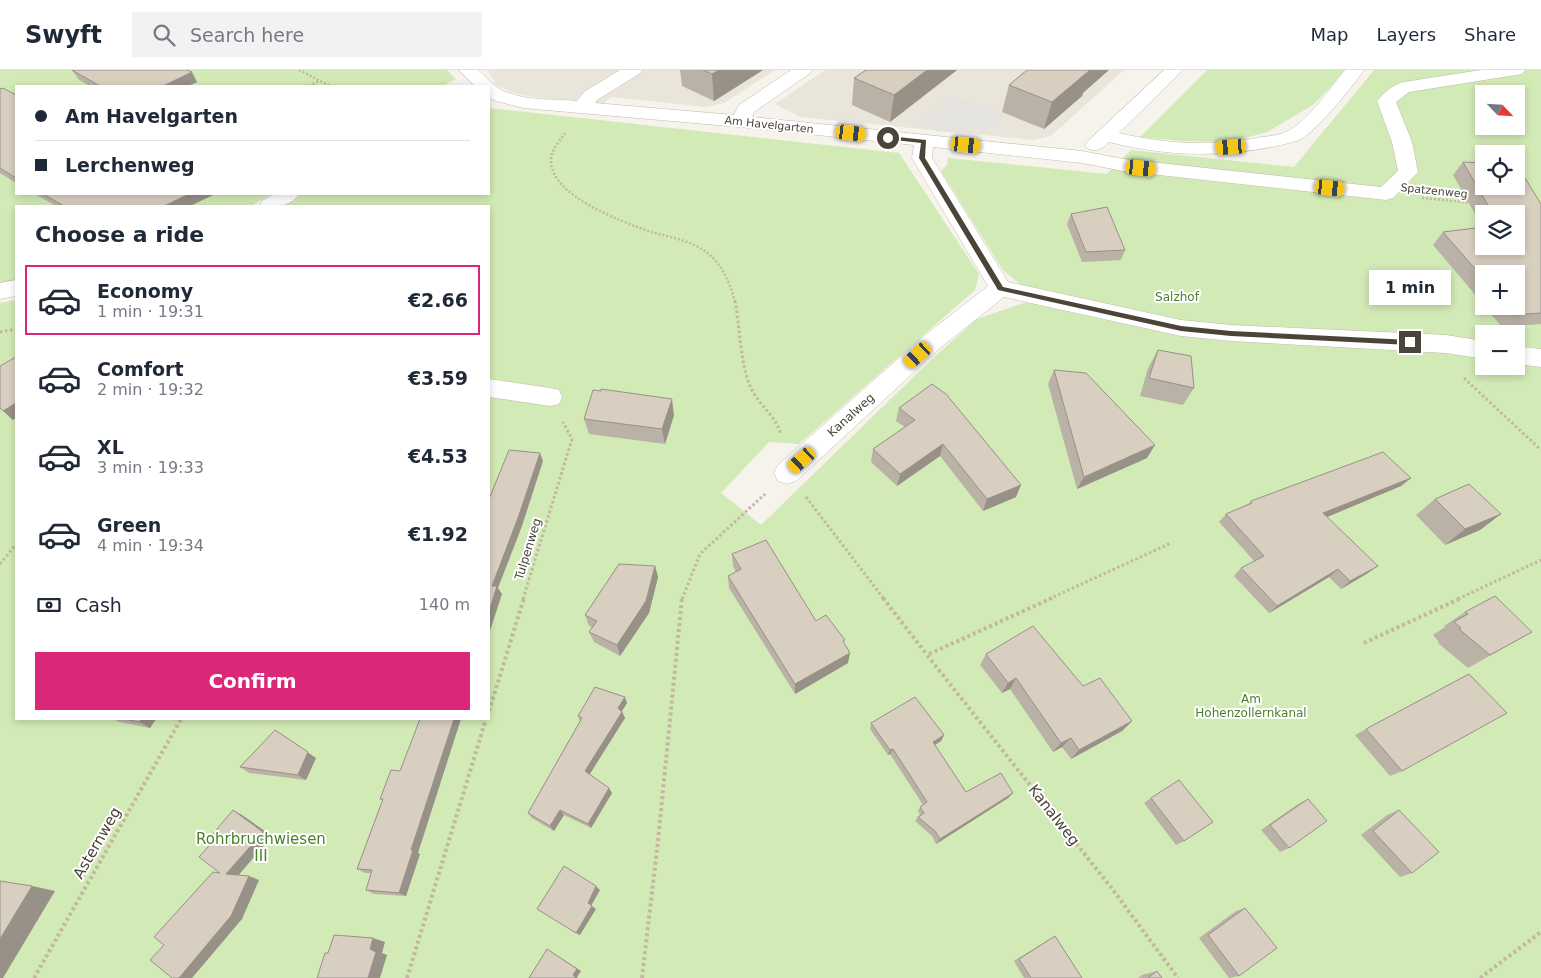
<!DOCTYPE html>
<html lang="en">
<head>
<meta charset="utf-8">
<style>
	:root { --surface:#fff; --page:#f2f2f3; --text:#1f2937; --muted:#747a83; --line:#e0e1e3; --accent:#db2777 }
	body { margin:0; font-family:"DejaVu Sans",sans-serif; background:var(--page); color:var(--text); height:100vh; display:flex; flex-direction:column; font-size:19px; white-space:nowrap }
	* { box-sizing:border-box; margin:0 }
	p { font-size:16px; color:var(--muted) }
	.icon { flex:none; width:28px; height:28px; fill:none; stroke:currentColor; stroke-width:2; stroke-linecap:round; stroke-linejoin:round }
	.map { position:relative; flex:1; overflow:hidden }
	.details { position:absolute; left:15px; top:135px; width:475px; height:515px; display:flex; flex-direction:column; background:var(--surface); border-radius:0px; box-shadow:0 2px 8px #0003 }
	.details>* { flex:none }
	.hud { position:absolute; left:15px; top:15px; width:475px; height:110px; border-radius:0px; box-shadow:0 2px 8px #0003; display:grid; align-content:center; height:110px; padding:0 20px; background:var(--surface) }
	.needle { width:32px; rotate:115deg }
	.buttons { position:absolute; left:1475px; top:15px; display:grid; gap:10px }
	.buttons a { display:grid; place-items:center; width:50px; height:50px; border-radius:0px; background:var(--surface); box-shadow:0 2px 8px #0003; font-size:25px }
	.end { position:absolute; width:22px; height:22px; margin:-11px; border:6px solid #4b4439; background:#fff; box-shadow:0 0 0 2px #fff }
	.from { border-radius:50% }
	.bubble { position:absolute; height:35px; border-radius:0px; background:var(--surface); box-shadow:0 2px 8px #0003; font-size:16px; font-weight:600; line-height:35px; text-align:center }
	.car { position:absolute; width:15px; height:30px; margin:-15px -8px; border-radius:6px; box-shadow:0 0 4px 1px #0007; background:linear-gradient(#f5c518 24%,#345 0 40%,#f5c518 0 76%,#345 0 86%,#f5c518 0) }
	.hud b { display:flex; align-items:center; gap:18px; height:48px; font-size:19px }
	.hud b+b { border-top:1px solid var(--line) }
	.hud i { width:12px; height:12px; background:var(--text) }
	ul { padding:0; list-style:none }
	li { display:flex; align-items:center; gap:15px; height:70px; margin:0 10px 8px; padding:0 10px; border:2px solid transparent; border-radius:0px }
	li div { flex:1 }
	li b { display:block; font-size:19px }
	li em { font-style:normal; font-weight:600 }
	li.active { border-color:var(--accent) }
	li>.icon { width:45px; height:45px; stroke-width:1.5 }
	h2 { padding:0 20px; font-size:22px; line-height:60px }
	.pay { display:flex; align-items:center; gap:12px; height:55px; padding:0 20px; font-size:19px }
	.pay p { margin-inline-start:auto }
	.primary-button { display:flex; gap:10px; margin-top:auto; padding:10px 20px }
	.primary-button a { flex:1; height:58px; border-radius:0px; background:var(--accent); color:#fff; font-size:20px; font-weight:600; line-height:58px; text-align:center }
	header { display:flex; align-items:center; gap:30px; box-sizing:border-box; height:70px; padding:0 25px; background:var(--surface); border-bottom:1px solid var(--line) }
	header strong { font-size:24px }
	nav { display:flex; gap:28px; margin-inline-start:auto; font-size:18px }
	.search { width:350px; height:45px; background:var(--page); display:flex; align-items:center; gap:12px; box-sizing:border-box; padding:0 18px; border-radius:0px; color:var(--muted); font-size:19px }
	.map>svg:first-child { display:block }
</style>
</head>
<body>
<header>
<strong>Swyft</strong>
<div class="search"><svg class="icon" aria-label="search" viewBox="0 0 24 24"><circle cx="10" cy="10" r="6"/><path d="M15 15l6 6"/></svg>Search here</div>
<nav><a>Map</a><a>Layers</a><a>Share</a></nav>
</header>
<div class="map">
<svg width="1541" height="908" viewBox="0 0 1541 908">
	<rect width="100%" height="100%" fill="#f6f3ec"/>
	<path fill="#eae5da" d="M488,0h287l-51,33 -19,4 -93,-10 -10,7 -68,-7 -20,-4 -18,-8z
		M825,0h299l-73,66 -18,4 -233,-23 -25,-13z"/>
	<path fill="#d2eab5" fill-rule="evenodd" d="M0,0h447l9,9 -13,7h-427v108h255l-20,12h-235v76l-9,1 -7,-2z
		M1207,0h140l-34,35 -46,27 -36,10 -49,-1 -42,-4z
		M1374,0h167v908h-1541v-675l16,-3v419h473v-513h-207l20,-12h187v-86l410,45 80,121 -4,16 -176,154 -30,-2 -48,51 40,32 173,-168 43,-38 53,-18 1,-13 -11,-4 -17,-14 -62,-99 6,-6 1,-7 159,16 24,-24 163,17zM1484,24h32v32h-32zM1484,84h32v32h-32zM1484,144h32v32h-32zM1484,204h32v32h-32zM1484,264h32v32h-32z"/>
	<path fill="#e5e3e0" d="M953,26l52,20 -21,17 -17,-7 -7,7 -24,-2 -18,-8z"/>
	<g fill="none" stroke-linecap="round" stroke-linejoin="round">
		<defs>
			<path id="minor" d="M459,0h19c9,8 17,18 28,22 21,9 49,7 71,9l7,-9 36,-22h22l-3,4 -42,26 -2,3 139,12 5,-10 52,-35h21l-3,4 -55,38 -2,5 330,34 41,8 258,28 17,-16 -6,-29 -15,-41c6,-8 17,-17 27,-19l77,-12h44l-3,4 -6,1 -107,17 -13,10 16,40 6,30 -25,26 -7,2 -263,-29 -41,-8 -149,-16 -1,11 76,124 173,38 50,5 215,10 38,6v18l-38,-6 -215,-12 -50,-5 -177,-39 -64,51 -144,133 -9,3 -9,-3 -4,-8 4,-8 146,-129 64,-50 -76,-128 2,-13 -174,-18 -217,-19 -30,-8 -4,-3v-11h-14z
				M1164,0h19l-64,63c46,11 96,14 143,4 8,-1 19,-2 26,-6 22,-12 41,-42 57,-61h19c-12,17 -49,64 -67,71 -63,17 -125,17 -188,1 -7,7 -11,10 -21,7l-3,-4 3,-4z
				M275,124h24c-9,14 -25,12 -40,12l3,-5z
				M16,210v16l-16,3v-16z
				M1516,276l25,3v18l-25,-3z
				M489,309l61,9 9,2 3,7 -3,7 -9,2 -61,-9z"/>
		</defs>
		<use href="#minor" stroke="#c2bbae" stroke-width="1"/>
		<path stroke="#c4b79f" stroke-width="2.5" stroke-dasharray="2 2" stroke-linecap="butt" d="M299,0l31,16
			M309,16l10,-5
			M565,63c-5,8 -14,17 -14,27 -1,36 72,62 100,72 18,5 38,8 54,19 17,12 25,32 30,51
			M1422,128l51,5"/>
		<path stroke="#c4b79f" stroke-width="3" stroke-dasharray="2.5 2.5" stroke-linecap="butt" d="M735,231c5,26 5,61 15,85 8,19 26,29 31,49
			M0,262l16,-3
			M1464,308l77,72
			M806,427l78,102
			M0,494l16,-20
			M523,529l49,-160 -9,-17
			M682,529l18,-45 65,-60
			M1049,529l122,-56
			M1458,529l83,-39"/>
		<path stroke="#c4b79f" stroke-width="4" stroke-dasharray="3 3" stroke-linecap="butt" d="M883,528l44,57
			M1052,528l-125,57 186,235 65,88
			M1364,573l97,-45
			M489,641l35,-113
			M34,908l147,-259
			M407,908l79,-259
			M642,908l16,-137 24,-243
			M1480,908l61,-46"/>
		<use href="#minor" fill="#fff" fill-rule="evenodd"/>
	</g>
	<path fill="#bab2a6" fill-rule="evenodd" d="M72,0l125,12 -9,4h-98l-11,-6z
		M680,0h83l-49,31 -32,-15z
		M866,0h91l-67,52 -38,-17 2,-27z
		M1009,15l74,8 -1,3 -38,33 -42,-17z
		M0,19l16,6v88l-16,-10z
		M1463,92l78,42v120l-39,3 -18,-21h32l-32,-32v31l-51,-60 10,-13 40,-4 -30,-53zM1484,144h32l-32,32z
		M35,124h180l-25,12h-134z
		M1071,144l54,36 -4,10 -39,2 -15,-38z
		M1158,280l36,38 -11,17 -43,-9 8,-28z
		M1054,300l93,88 -70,31 -29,-105z
		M899,338l117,89 -33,14 -43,-55 -43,30 -26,-24 2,-13 32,-22 -9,-6z
		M674,345l-9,29 -76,-10 -5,-15z
		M1411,408l-10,8 -74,31 41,56 -27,16 -12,-12 -60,36 -35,-37 7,-8 13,-7 -35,-39 7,-8 22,-10 3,-3z
		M1435,429l66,15 -21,16 -35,15 -29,-30z
		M732,484l112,90 4,19 -53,31 -66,-106 -1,-12 8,-4 -3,-6z
		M655,496l3,11 -9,36 -29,43 -26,-14 -5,-10 3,-5 -3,-1 -4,-11z
		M1465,542l67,20 -64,36 -30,-25 1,-1 -6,-7 12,-8 -1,-1z
		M986,584l97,32 49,35 -10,10 -51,28 -9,-12 -9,5 -43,-63 -8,4 -22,-28z
		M1469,604l-67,97 -12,5 -35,-41z
		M627,633l-5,8 3,7 -36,56 23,19 -21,35 -27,-13 -10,16 -22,-13 -4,-5 52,-92 -2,-5z
		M114,649h42l-6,9 -31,-6z
		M871,653l73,12 -3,6 -6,4 31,47 47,1 -5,5 -72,46 -4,-8 -17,-15 3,-4 2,-2 -2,-4 2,-4 3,-2 -33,-51 -2,1 -18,-26z
		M316,688l-10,22 -57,-7 -9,-6z
		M400,701l18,82 2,1 -14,42 -32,-2 -8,-4 5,-17h-6l-8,-4 26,-68 -3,-2z
		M1151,728l33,43 -8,4 -32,-42z
		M1308,729l-19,49 -9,4 -19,-22 37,-26z
		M1399,740l13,63 -12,4 -39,-42 26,-20z
		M1245,838l-6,68 -10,2 -30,-40 37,-27z
		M1055,866l27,42h-58l-10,-17 36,-22z
		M1157,901l5,7h-24l4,-3z"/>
	<path fill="#979187" d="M719,0h44l-49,31 -2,-27z
		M927,0h30l-67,52 4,-27z
		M1088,0h21l-26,23 -1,3 -38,33 8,-27z
		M192,2l5,10 -9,4h-25z
		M189,124h26l-25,12h-26z
		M672,329l2,16 -9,29 -3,-15z
		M16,333v15l-3,2 -10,-9z
		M943,374l-3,12 -43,30 3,-12z
		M1155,375l-8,13 -70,31 7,-12z
		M540,383l3,8 -21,65 -24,62 4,6 -13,40v-22l3,-26z
		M1411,408l-10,8 -86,36 8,-9z
		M1021,415l-5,12 -33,14 4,-12z
		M1501,444l-21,16 -35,15 20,-16z
		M655,496l3,11 -9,36 -29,43 -3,-11z
		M1378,496l-10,7 -27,16 9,-8z
		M1338,499l-9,8 -60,36 8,-7z
		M850,583l-2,10 -53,31v-10z
		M1016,608l-6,11 -8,4 6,-10z
		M625,627l2,6 -7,11 -2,-6z
		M622,642l3,6 -37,59 -3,-6z
		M141,649h15l-6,9 -10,-6z
		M454,649h7l-43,134 2,1 -14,42 -7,-3 12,-43z
		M1132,651l-10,10 -51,28 8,-9z
		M275,660l41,28 -10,22 -8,-5z
		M944,665l-3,6 -11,7 3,-6z
		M1071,668l-9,9 -9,5 8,-9z
		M893,679l-3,5 -2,1 2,-5z
		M609,718l3,5 -21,35 -3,-4z
		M1013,723l-5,5 -72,46 4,-5z
		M233,740l9,5 30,21 -35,41 -11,-3z
		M560,740l4,5 -10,16 -4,-5z
		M249,806l10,4 -17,39 -50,59h-13z
		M32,816l23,5 -52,87h-3v-39z
		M596,816l4,4 -9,16 -3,-3z
		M592,836l4,3 -16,26 -4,-2z
		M373,868l12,4 -3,11 5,2 -7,23h-12l2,-29z
		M547,879l34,22 -4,6 1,1h-2z"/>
	<path fill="#d8cfc1" stroke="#979187" d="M72,0h115l5,2 -29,14h-63z
		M703,0h16l-7,4z
		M866,0h61l-33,25 -40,-17z
		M1027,0h63l-38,32 -43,-17z
		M3,18l13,7v22l-1,1 1,1v59l-16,-10v-79z
		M1463,92l21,1v23h32l1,-21 24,39v109l-26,2 -8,-9h9v-32h-32v5l-41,-47 41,-5v19h32v-32h-23z
		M43,124h146l-25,12h-100z
		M1107,137l18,43 -39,2 -15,-38z
		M1158,280l33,6 3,32 -45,-10z
		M16,287v46l-13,8 -3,-3v-42z
		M1054,300l32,3 69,72 -71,32z
		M932,314l14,10 75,91 -34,14 -44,-55 -43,30 -27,-25 42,-29 -16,-12z
		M601,319l71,10 -10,30 -78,-10 9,-29 8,1z
		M509,380l31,3 -22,65 -26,68h5l-8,26v-113z
		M1383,382l28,26 -88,35 55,53 -28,15 -12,-12 -61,37 -36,-38 23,-12 -38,-42 26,-11 -1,-2z
		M1469,414l32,30 -36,15 -30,-30z
		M766,470l50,81 10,-6 19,25 -2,1 7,12 -55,31 -67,-108 13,-7 -9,-15z
		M619,494l36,2 -9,35 -29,44 -28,-13 8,-11 -12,-6z
		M1495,526l37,36 -42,23 -31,-26 2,-1 -7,-6 14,-8 -3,-2z
		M1033,556l50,60 17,-8 32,43 -53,29 -8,-12 -10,5 -45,-65 -8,5 -22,-29z
		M1469,604l38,39 -105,58 -36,-42z
		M595,617l30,10 -7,11 4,4 -37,59 24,17 -21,36 -28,-14 -10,16 -22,-13 54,-95 -4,-2z
		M915,627l29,38 -11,7 33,50 35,-19 12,20 -73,46 -5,-8 -17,-14 6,-4 -4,-6 7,-5 -34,-53 -3,1 -19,-27z
		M124,649h17l-1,3z
		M420,649h34l-43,131h2l-14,43 -33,-3 6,-20 -15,-1 26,-70h-3l11,-29 9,1z
		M275,660l33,22 -10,23 -58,-8z
		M1179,710l34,42 -29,19 -33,-43z
		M1308,729l19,22 -38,27 -19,-23z
		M233,740l30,22 -37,42 23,2 -18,40 -52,62h-7l-22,-18 14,-15 -10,-8 59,-65 7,1 -21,-16 16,-18 -3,-4z
		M1399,740l40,42 -27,21 -39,-42z
		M564,796l32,20 -8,17 4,3 -16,27 -39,-24z
		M0,811l32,5 -32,53z
		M1245,838l32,40 -38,28 -31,-41z
		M334,865l39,3 -3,11 6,3 -8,26h-51l8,-25h3z
		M1055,866l27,42h-51l-12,-19z
		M547,879l30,20 -4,6 3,3h-47z
		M1157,901l5,7h-14z"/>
	<path fill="#4b4439" d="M888,66l38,4 -1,18 78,129 178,39 50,5 179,9 3,2 -3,3 -179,-9 -50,-5 -183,-41 -79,-132 2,-15 -35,-4z"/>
	<g text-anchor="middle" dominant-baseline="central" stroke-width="4" stroke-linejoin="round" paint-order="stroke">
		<g font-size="11" fill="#4b4439" stroke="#fff">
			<text transform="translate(769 55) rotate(6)">Am Havelgarten</text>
			<text transform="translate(1434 121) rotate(6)">Spatzenweg</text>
		</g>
		<g font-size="12" fill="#4a7f2a" stroke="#fff">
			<text x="1177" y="227">Salzhof</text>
			<text x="1251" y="629">Am<tspan x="1251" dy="14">Hohenzollernkanal</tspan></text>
		</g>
		<g font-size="12" fill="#4b4439" stroke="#fff">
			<text transform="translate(851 345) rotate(-42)">Kanalweg</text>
			<text transform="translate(528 479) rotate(-73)">Tulpenweg</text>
		</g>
		<g font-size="15" fill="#4b4439" stroke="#fff">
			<text transform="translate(1054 745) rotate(52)">Kanalweg</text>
			<text transform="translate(97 773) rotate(-60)">Asternweg</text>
		</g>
		<g font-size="15" fill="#4a7f2a" stroke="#fff">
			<text x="261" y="769">Rohrbruchwiesen<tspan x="261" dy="17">III</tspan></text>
		</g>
	</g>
</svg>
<div class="buttons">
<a><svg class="needle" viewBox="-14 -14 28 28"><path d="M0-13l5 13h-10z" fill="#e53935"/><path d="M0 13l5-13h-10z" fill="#747a83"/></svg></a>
<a><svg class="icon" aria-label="locate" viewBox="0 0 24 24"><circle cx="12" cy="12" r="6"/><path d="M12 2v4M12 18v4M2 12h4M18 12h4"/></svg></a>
<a><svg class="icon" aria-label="layers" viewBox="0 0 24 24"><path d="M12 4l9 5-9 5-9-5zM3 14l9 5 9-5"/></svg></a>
<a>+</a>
<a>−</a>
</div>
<i class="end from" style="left:888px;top:68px"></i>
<i class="end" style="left:1410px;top:272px"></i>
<div class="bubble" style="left:1369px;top:200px;width:82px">1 min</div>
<i class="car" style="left:851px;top:63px;rotate:97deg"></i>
<i class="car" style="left:966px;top:75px;rotate:96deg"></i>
<i class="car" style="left:1231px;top:77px;rotate:266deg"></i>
<i class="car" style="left:1141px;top:98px;rotate:96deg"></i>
<i class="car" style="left:1330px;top:118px;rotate:96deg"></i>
<i class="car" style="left:918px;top:285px;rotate:228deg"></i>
<i class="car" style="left:802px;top:390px;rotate:228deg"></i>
<div class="hud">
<b><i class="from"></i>Am Havelgarten</b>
<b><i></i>Lerchenweg</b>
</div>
<section class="details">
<h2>Choose a ride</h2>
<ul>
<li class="active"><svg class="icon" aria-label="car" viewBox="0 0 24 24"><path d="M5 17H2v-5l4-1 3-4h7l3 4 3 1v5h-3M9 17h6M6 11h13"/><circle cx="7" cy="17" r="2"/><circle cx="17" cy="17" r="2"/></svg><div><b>Economy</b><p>1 min · 19:31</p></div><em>€2.66</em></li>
<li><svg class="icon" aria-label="car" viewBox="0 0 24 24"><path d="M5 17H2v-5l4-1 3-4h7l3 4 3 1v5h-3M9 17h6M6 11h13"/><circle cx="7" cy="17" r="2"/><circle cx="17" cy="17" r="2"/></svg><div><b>Comfort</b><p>2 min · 19:32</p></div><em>€3.59</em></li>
<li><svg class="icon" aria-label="car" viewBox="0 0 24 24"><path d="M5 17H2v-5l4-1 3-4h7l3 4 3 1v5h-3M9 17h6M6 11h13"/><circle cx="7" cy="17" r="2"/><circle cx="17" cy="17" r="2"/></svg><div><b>XL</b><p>3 min · 19:33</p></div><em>€4.53</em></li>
<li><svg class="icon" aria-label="car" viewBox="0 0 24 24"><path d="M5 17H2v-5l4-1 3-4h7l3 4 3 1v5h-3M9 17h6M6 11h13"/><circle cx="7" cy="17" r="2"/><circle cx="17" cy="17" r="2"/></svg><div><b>Green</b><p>4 min · 19:34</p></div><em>€1.92</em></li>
</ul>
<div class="pay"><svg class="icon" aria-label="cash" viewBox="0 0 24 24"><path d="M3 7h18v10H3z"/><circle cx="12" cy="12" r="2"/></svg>Cash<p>140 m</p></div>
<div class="primary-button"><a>Confirm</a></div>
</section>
</div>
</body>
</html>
